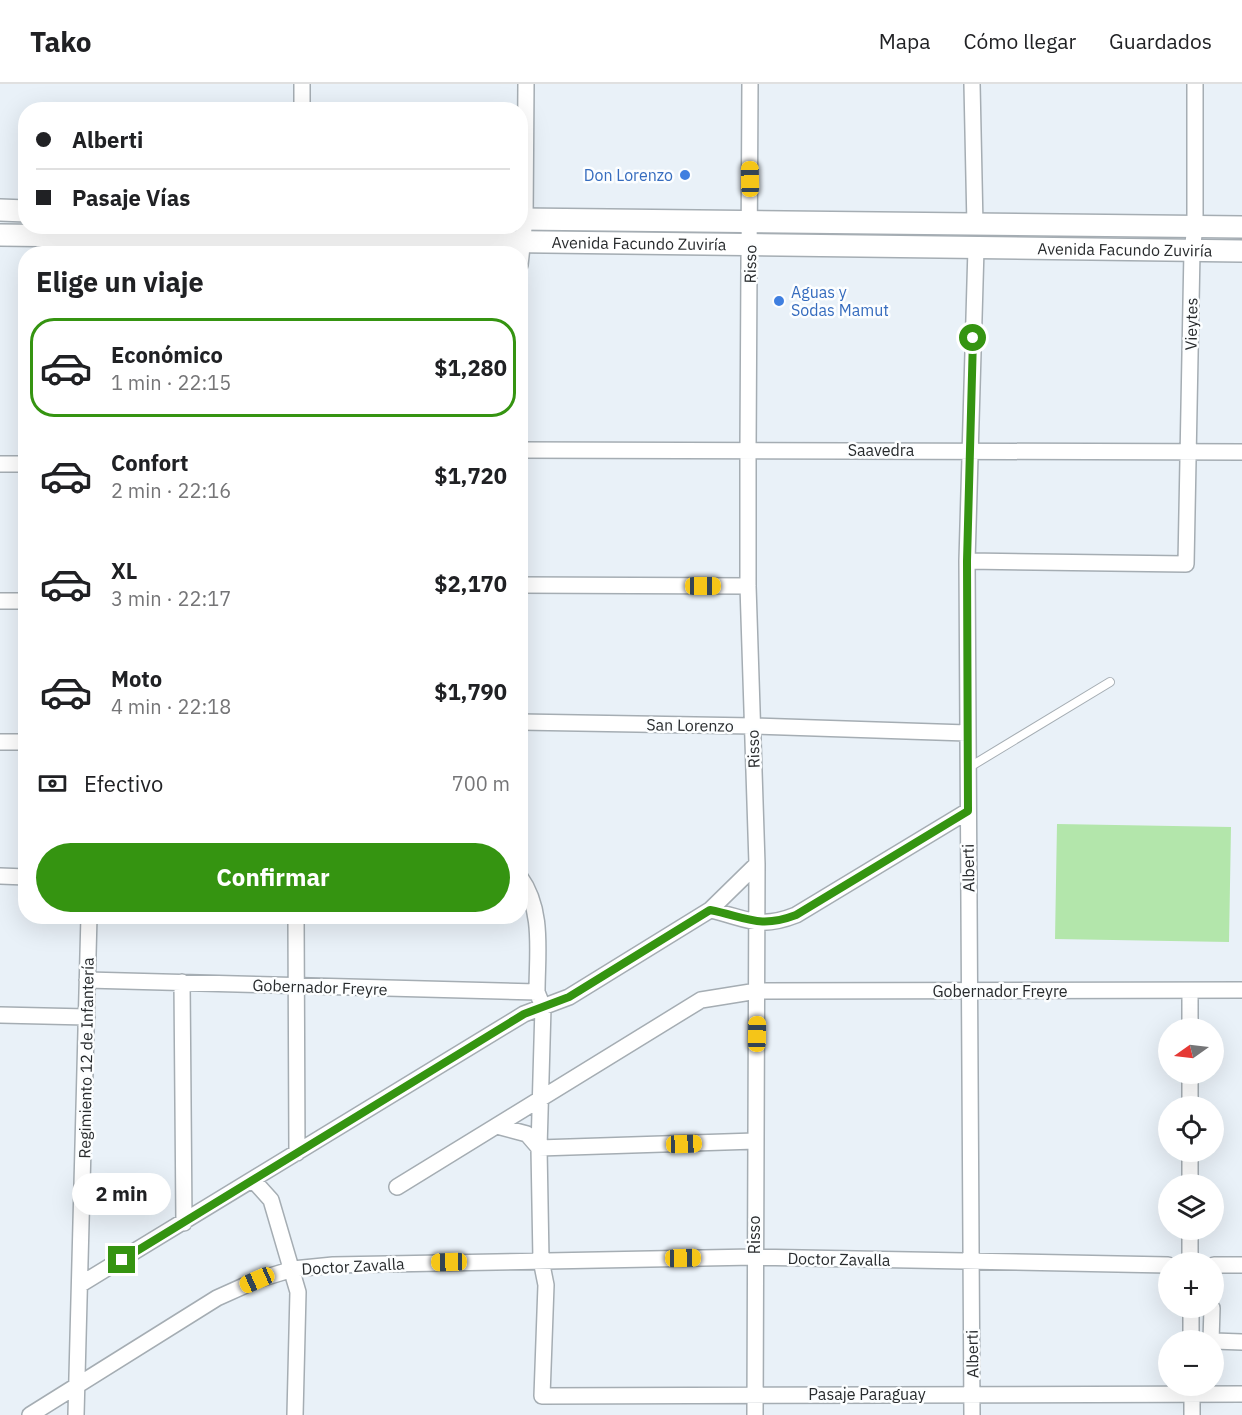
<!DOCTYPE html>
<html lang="es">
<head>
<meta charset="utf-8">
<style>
	:root { --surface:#fff; --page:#f2f2f2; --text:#202124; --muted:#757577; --line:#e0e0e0; --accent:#359411 }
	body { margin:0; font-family:"IBM Plex Sans",sans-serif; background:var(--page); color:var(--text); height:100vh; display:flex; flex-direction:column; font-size:22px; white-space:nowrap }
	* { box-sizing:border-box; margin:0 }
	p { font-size:20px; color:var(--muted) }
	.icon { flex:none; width:33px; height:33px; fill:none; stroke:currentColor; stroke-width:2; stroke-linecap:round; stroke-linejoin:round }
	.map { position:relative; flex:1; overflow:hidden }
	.panel { position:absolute; left:18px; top:162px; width:510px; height:678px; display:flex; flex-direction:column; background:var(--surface); border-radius:24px; box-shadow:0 6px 24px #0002 }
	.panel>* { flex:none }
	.banner { position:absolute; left:18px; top:18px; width:510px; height:132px; border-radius:24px; box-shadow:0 6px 24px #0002; display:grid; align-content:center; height:132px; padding:0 18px; background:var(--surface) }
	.needle { width:39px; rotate:256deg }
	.controls { position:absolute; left:1158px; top:934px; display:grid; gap:12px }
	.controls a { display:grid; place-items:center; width:66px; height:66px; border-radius:50%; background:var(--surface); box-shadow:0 6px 24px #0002; font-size:30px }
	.end { position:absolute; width:27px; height:27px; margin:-14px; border:8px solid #359411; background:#fff; box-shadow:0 0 0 3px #fff }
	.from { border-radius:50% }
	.bubble { position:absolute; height:42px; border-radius:21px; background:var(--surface); box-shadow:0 6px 24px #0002; font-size:20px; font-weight:700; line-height:42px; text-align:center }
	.car { position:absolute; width:18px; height:36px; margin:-18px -9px; border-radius:8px; box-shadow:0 0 4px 2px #0007; background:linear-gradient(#f5c518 24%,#345 0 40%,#f5c518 0 76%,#345 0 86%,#f5c518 0) }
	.banner b { display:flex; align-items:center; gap:21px; height:57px; font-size:22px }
	.banner b+b { border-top:2px solid var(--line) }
	.banner i { width:15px; height:15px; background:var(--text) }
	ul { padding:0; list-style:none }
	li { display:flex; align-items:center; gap:18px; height:99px; margin:0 12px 9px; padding:0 6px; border:3px solid transparent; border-radius:24px }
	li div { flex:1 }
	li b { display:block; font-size:22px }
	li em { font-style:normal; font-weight:700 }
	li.selected { border-color:var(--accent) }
	li>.icon { width:54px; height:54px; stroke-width:1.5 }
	h2 { padding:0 18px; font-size:27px; line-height:72px }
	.pay { display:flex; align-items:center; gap:15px; height:66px; padding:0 18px; font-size:22px }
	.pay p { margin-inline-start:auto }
	.action { display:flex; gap:12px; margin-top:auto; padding:12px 18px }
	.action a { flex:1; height:69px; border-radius:36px; background:var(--accent); color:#fff; font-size:24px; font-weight:700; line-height:69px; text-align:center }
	header { display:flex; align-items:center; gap:36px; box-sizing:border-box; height:84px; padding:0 30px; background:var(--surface); border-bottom:2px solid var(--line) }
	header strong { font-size:28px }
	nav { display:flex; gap:33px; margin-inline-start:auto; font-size:21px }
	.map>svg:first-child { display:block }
</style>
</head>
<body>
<header>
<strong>Tako</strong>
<nav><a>Mapa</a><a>Cómo llegar</a><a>Guardados</a></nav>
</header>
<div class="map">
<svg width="1242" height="1331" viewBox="0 0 1242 1331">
	<rect width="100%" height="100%" fill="#e9f1f8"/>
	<path fill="#b3e6ab" d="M304,161h215v9h-215z
		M1057,740l174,3 -2,115 -174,-3z"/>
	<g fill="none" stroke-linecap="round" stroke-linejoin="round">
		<defs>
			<path id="lane" d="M968,684l142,-86"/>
			<path id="street" d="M750,0l-2,366v136l9,278 -2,551
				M972,0l3,142
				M302,26v-26
				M111,170l1,-27
				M520,181l5,-46 1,-135
				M520,366l722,2
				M0,380h26
				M967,477l219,3 6,-313 3,-24v-143
				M520,501l228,1
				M0,517h26
				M520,638l233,4 214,7
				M0,658h26
				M0,792l26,1
				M520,793c24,33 17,76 17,115
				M710,826c37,8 48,20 86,5l172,-104
				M296,832l1,237
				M87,896l450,12 6,15 -4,141 2,112 5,25 -4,111 700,-2
				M182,898l2,241
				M1190,907v38
				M0,931l87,2
				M1190,990v33
				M497,1042l30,8 12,14 216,-7
				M1190,1068v33
				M253,1096l18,20 27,92 -3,123
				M397,1103l304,-187 56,-9 485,-1
				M1190,1146v33
				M1214,1181h28
				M81,1200l443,-270 45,-17 141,-87 47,-46
				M1191,1224v33
				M1211,1257l1,-33
				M1214,1257l28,1
				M30,1331l187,-117 40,-18 36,-11 40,-4 421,-8 414,8
				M76,1331l13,-499
				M972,1331l-5,-854 9,-313
				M1192,1331v-29"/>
			<g id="secondary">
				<path d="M0,126l26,1"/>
				<path d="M520,135l722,8"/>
				<path id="s1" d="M0,151l1242,16"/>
			</g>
		</defs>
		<use href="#lane" stroke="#a5adb3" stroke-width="10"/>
		<use href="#street" stroke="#a5adb3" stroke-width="18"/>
		<use href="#secondary" stroke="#a5adb3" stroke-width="24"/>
		<use href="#lane" stroke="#fff" stroke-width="8"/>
		<use href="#street" stroke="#fff" stroke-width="15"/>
		<use href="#secondary" stroke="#fff" stroke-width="21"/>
	</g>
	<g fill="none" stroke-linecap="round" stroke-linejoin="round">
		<path stroke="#359411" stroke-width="8" d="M122,1176l402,-246 45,-17 141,-87c36,7 49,19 86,5l172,-104 -1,-250 6,-223"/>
	</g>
	<g fill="#3f7fe0" stroke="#fcfeff" stroke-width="2">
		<circle cx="685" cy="91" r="6"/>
		<circle cx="779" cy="217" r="6"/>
	</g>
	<g text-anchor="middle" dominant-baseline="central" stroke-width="5" stroke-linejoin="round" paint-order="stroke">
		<g font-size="16" fill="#366cbe" stroke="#fcfeff" text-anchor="end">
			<text x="673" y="91">Don Lorenzo</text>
			<text x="791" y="208" text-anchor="start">Aguas y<tspan x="791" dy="18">Sodas Mamut</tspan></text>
		</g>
		<g font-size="16" fill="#282b2d" stroke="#fcfeff">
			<text stroke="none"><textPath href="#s1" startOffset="639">Avenida Facundo Zuviría</textPath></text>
			<text stroke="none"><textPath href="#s1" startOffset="1125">Avenida Facundo Zuviría</textPath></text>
			<text transform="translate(750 180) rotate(-89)">Risso</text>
			<text transform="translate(1191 240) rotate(-89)">Vieytes</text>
			<text x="881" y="366">Saavedra</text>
			<text transform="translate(690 641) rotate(1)">San Lorenzo</text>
			<text transform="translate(753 665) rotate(-92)">Risso</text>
			<text transform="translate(968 784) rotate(-91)">Alberti</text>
			<text transform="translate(320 903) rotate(2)">Gobernador Freyre</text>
			<text x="1000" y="907">Gobernador Freyre</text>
			<text transform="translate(86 974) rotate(-89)">Regimiento 12 de Infantería</text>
			<text transform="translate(754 1151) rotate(-90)">Risso</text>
			<text transform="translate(839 1175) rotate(1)">Doctor Zavalla</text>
			<text transform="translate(353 1182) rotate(-3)">Doctor Zavalla</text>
			<text transform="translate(972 1270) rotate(-91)">Alberti</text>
			<text x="867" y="1310">Pasaje Paraguay</text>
		</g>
	</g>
</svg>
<div class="controls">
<a><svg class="needle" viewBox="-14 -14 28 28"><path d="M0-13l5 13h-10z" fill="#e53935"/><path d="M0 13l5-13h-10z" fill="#757577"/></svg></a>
<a><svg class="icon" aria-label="locate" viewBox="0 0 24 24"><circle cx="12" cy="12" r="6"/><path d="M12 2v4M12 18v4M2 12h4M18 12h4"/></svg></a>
<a><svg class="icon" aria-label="layers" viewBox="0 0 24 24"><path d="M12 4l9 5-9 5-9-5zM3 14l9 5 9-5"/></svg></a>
<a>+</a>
<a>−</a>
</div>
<i class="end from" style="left:973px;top:254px"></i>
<i class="end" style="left:122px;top:1176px"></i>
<div class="bubble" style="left:72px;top:1089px;width:99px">2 min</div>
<i class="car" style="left:750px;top:95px;rotate:359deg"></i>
<i class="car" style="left:703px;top:502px;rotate:90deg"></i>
<i class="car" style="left:757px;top:950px;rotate:1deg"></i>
<i class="car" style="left:684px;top:1060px;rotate:88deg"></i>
<i class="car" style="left:683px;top:1174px;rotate:89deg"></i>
<i class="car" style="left:449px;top:1178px;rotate:269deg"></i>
<i class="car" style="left:257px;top:1196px;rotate:246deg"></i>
<div class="banner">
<b><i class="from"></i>Alberti</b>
<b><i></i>Pasaje Vías</b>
</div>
<section class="panel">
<h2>Elige un viaje</h2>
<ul>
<li class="selected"><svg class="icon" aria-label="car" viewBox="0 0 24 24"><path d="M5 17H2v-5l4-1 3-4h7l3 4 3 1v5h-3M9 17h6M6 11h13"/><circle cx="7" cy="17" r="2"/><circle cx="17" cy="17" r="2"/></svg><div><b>Económico</b><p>1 min · 22:15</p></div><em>$1,280</em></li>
<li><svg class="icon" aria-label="car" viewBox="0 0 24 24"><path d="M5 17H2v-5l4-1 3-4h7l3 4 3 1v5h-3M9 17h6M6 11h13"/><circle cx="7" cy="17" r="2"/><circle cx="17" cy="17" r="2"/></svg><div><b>Confort</b><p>2 min · 22:16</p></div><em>$1,720</em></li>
<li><svg class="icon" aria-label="car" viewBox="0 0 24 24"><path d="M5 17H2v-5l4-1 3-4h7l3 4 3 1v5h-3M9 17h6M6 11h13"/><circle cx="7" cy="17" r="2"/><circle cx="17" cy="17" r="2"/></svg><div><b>XL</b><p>3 min · 22:17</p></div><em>$2,170</em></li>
<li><svg class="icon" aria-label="car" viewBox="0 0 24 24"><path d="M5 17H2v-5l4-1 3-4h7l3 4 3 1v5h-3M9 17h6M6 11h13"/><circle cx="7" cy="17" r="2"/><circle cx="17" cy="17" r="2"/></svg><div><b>Moto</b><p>4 min · 22:18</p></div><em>$1,790</em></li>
</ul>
<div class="pay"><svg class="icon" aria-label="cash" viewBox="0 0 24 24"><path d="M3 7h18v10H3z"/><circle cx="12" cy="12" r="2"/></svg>Efectivo<p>700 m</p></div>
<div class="action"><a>Confirmar</a></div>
</section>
</div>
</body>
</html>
